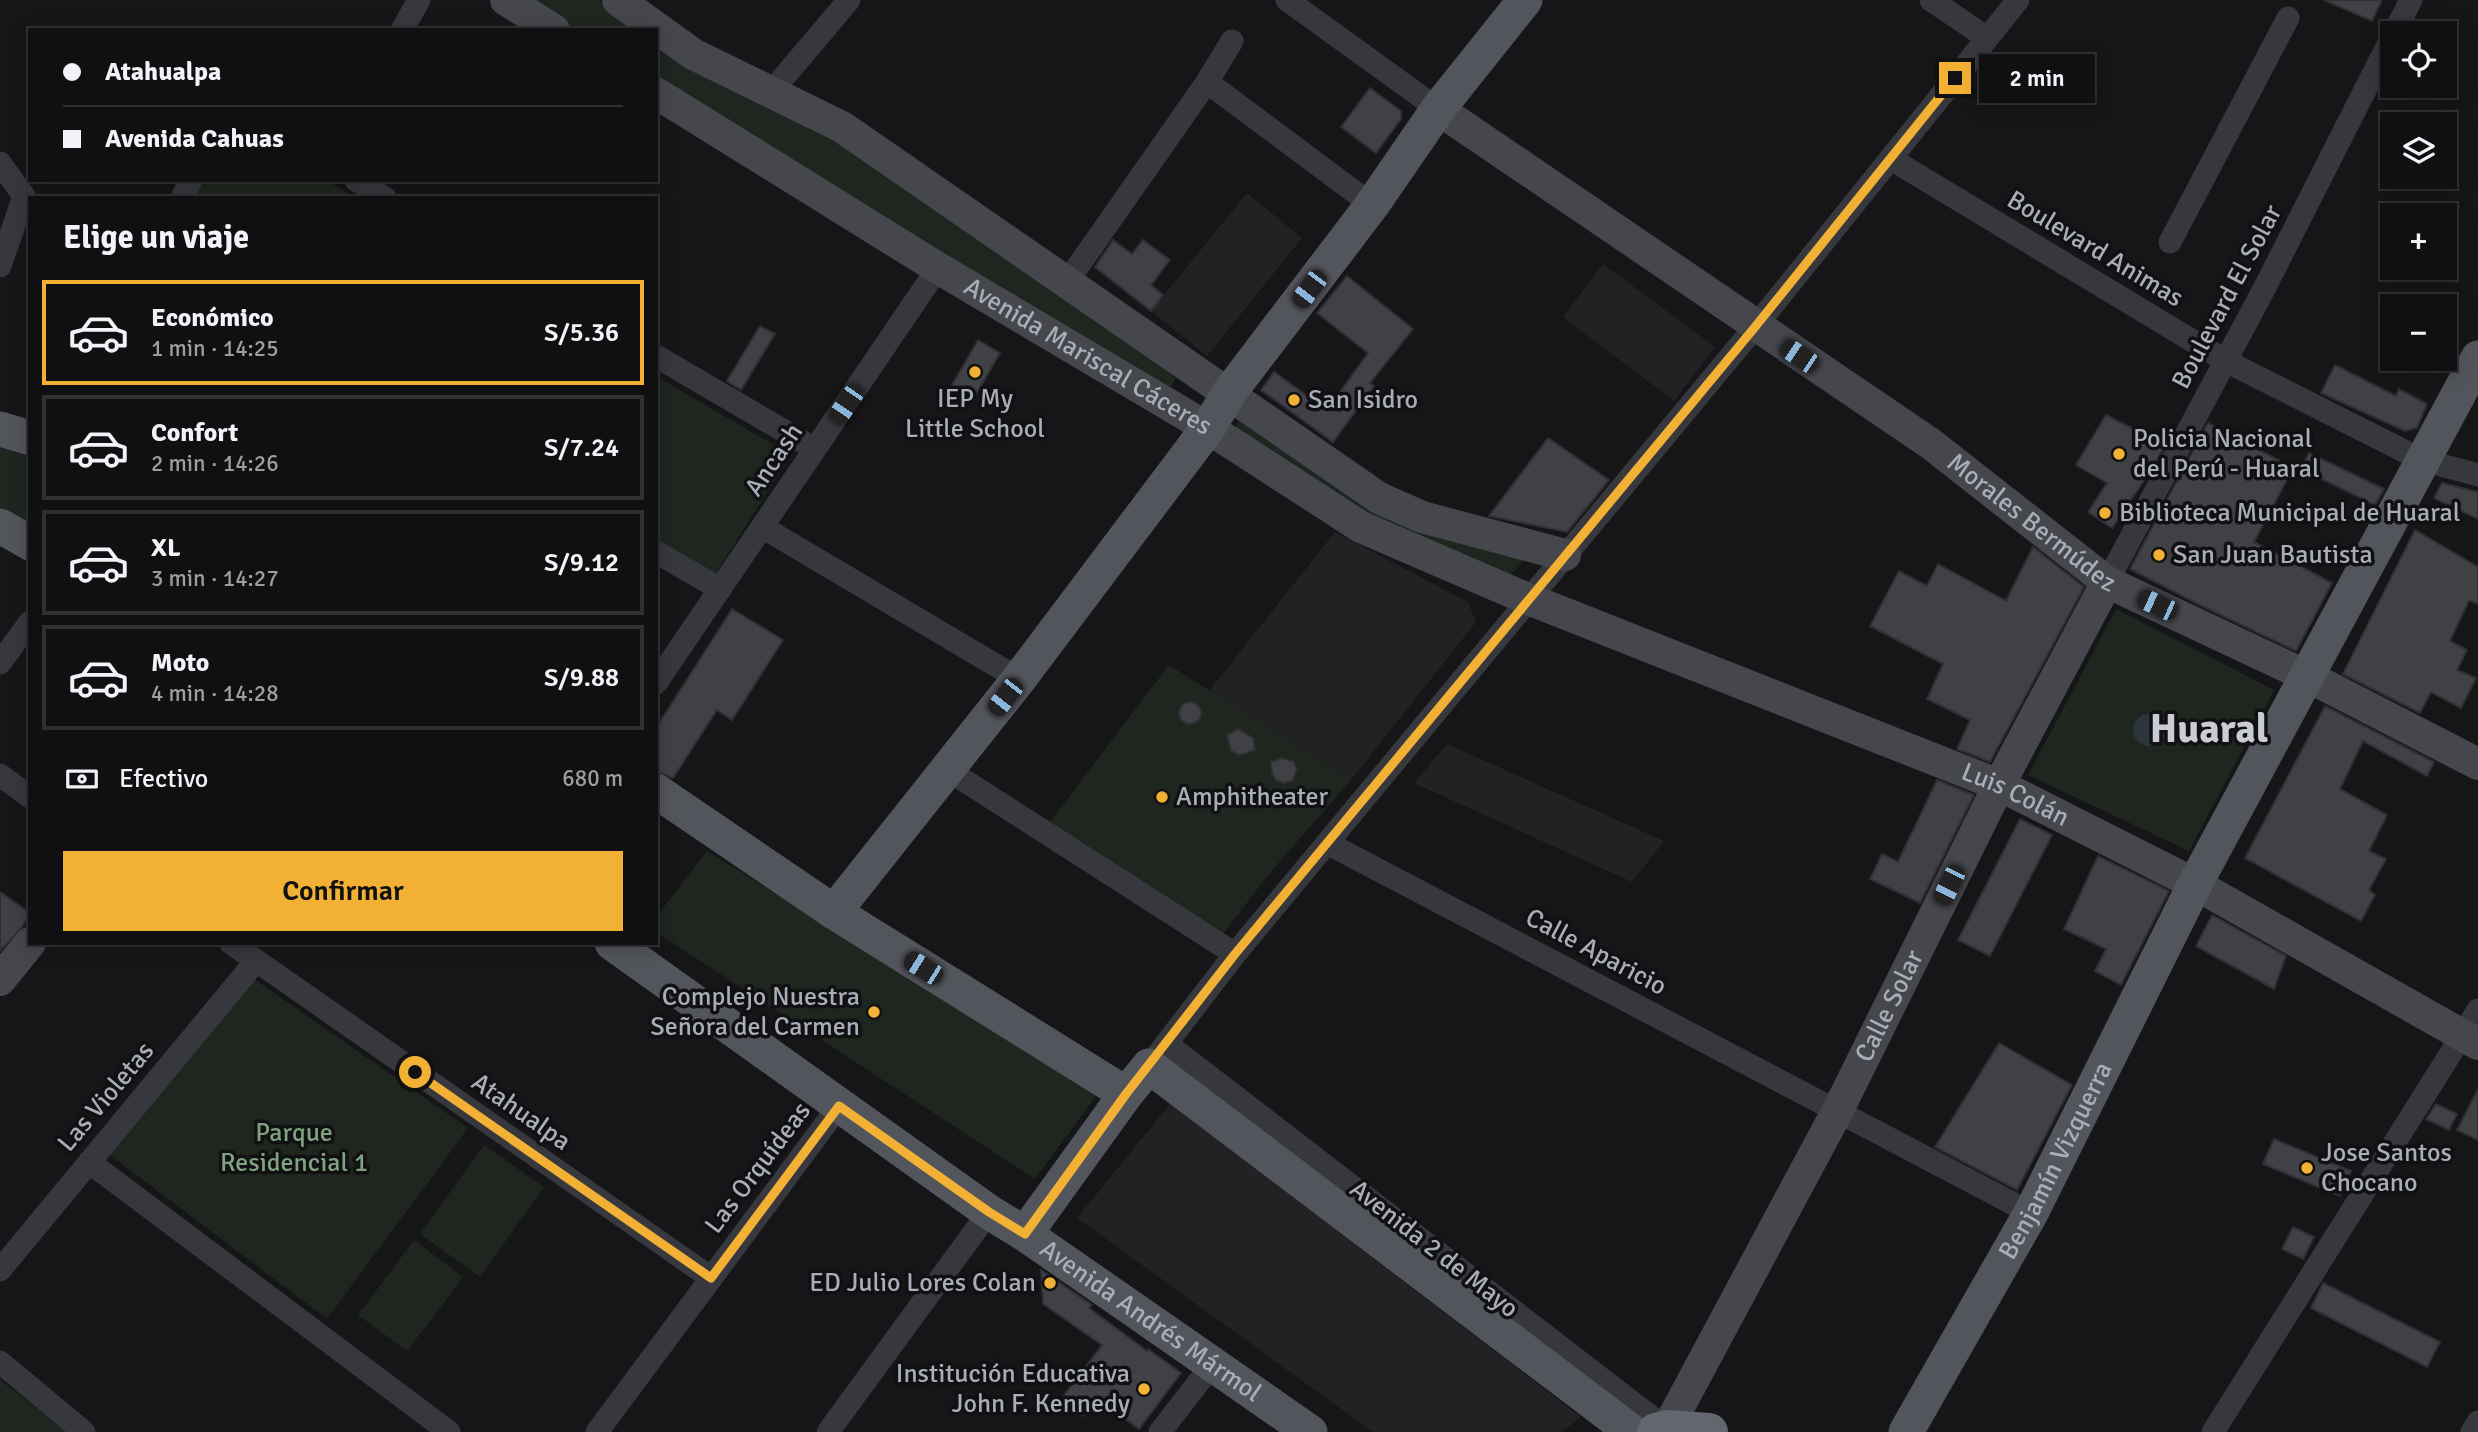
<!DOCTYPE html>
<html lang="es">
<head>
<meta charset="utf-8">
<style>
	:root { --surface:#101012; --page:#19191b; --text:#f1f3f6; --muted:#9c9d9f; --line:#303032; --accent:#f2b134 }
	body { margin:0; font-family:Signika,sans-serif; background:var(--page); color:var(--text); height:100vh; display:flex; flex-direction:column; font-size:26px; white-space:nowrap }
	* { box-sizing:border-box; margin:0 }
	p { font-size:23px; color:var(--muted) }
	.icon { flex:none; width:38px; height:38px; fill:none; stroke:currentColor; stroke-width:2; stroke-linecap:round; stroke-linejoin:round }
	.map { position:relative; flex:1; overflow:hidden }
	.sheet { position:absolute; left:28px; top:196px; width:630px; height:749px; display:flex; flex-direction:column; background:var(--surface); border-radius:0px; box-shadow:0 4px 18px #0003,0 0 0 2px var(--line) }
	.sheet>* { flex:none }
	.top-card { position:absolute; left:28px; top:28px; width:630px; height:154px; border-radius:0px; box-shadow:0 4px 18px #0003,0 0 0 2px var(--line); display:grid; align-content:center; height:154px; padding:0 35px; background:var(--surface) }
	.buttons { position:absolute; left:2380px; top:21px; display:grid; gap:14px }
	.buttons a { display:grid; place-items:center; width:77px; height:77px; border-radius:0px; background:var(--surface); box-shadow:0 4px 18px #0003,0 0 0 2px var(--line); font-size:35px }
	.end { position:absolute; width:32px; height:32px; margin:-16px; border:9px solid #f2b134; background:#111; box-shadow:0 0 0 4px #111 }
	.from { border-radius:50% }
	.bubble { position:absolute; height:49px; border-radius:0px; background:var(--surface); box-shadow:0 4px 18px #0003,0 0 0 2px var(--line); font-size:23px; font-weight:600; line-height:49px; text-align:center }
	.car { position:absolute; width:21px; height:42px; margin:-21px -10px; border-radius:9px; box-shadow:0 0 5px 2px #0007; background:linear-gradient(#222 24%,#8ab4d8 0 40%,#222 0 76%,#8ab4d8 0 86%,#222 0) }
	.top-card b { display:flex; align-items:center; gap:24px; height:66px; font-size:26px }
	.top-card b+b { border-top:2px solid var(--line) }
	.top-card i { width:18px; height:18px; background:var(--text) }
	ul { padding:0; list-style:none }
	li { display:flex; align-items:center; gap:21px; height:105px; margin:0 14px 10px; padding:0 21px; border:4px solid var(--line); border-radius:0px }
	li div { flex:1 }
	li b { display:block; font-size:26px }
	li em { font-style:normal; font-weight:600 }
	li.selected { border-color:var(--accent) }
	li>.icon { width:63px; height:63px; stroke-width:1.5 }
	h2 { padding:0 35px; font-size:32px; line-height:84px }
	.pay { display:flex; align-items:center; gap:18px; height:77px; padding:0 35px; font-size:26px }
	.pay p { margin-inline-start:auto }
	.primary-button { display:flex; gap:14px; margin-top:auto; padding:14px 35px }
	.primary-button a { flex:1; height:80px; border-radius:0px; background:var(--accent); color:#111; font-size:28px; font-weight:600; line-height:80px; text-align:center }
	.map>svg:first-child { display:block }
</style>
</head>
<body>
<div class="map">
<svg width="2478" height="1432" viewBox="0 0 2478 1432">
	<rect width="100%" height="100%" fill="#161618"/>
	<path fill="#222225" d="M1247,193l55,45 -95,118 -56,-45z
		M1603,264l112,83 -41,54 -111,-84z
		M1335,532l133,70 8,20 -125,158 -142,-89z
		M1447,744l217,97 -32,41 -218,-99z
		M1170,1104l411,313 -19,15h-189l-296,-214z"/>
	<path fill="#1e261f" d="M517,0h81l43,30h-75z
		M656,40l167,91 347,239 5,10 -3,5 -6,3 -510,-304z
		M204,180h122l30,18h-161z
		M656,376l135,79 -77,121 -58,-37z
		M1243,417l85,57 64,48 64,19 76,12 -25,25 -127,-51 -139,-94 -5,-6 2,-6z
		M0,448l30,9v74l-30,-18z
		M2116,609l158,81 -85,161 -161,-76z
		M1169,665l182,115 -82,94 -52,68 -174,-111z
		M707,851l391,242 -63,86 -379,-247v-15z
		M254,979l214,149 -141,191 -217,-164z
		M484,1145l60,42 -64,90 -60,-43z
		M414,1240l49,37 -56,74 -49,-36z
		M0,1380l68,52h-68z"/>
	<path fill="#2c353c" d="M2133 730a16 16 0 1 1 32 0a16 16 0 1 1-32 0Z"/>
	<path fill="#404145" stroke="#303034" stroke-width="2" d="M2324,0h58l-10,21z
		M1370,88l31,23v8l-25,34 -35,-26z
		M1113,240l19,14 11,-14 27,20 -19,25 12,10 -12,16 -56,-44z
		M1347,276l66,53 -43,54 4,3 -41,56 -72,-52 13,-18 53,38 41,-57 -51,-40z
		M760,326l15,8 -34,56 -14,-9z
		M978,340l22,13 -29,50 -22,-13z
		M2335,365l61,31 3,-7 28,15 -10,24 -12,3 -84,-38z
		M2106,415l59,30 -12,22 -41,61 -24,-16 19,-29 -31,-18z
		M2208,423l85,45 -39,74 78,41 -36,68 -98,-47 -68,-35z
		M1548,438l61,42 -42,52 -78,-16z
		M2309,453l75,36 -9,16 -74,-36z
		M2442,483l36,9v27l-44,-21z
		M2415,530l63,37v37l-9,-4 -19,41 17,9 -10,20 19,8 -15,30 -30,-16 -11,21 -77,-39z
		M2033,547l51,40 -94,175 -33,-13 13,-29 -43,-21 16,-35 -73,-38 29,-55 28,15 11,-22 68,37z
		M732,609l51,31 -51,80 -15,-10 -44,68 -17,-7v-43z
		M1179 713a11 11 0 1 1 22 0a11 11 0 1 1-22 0Z
		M2325,706l109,56 -7,14 -64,-35 -23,48 47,26 -18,36 17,8 -17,31 6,5 -14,26 -116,-63z
		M1238,729l15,9 2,12 -15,5 -9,-4 -4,-16z
		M1282,758l12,4 3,8 -5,11 -8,2 -8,-3 -4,-7 -1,-11z
		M1937,780l37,15 -54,108 -50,-24 12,-25 16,8z
		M2020,819l32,16 -62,121 -32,-16z
		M2098,856l71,35 -48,94 -26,-14 11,-22 -42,-20z
		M0,892l30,21 -8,14 -22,24z
		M2212,915l74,41 -12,33 -78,-43z
		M1999,1043l73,42 -55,105 -82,-43z
		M2478,1089v51l-21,-10z
		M2436,1104l21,10 -8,16 -23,-11z
		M2274,1139l77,32 -11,25 -77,-32z
		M2293,1227l21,10 -11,22 -21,-10z
		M1041,1270l51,35 -3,3 58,43 1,-2 33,24 -42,56 -42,-31 -14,18 -22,-17 41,-54 -59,-41z
		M2323,1283l117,59 -13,25 -116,-59z"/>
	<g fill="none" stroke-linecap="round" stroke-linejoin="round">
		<path stroke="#37383d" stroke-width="23" d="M1287,0l151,109
			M1931,0l56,38
			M402,30l17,-30
			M2394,33l17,-33
			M1207,82l165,123
			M772,91l77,-91
			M1891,159l335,202 196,99 56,15
			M0,163l24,33 -24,70
			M356,180l29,18
			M182,198l9,-18
			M2170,242l118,-224
			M1067,282l140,-200 25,-41
			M656,356l159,93
			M762,527l257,152
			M656,552l64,37
			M2107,582l156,-291 129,-254
			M0,663l30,-41
			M656,683l282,-415
			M948,770l287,184
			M0,775l30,22
			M1327,843l704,370
			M231,943l480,335
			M1167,1044l500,385
			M1149,1066l86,-112 520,-627 263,-327
			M89,1162l360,270
			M0,1270l256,-309
			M0,1362l84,70
			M597,1432l242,-326
			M828,1432l161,-220
			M1160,1432l52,-67
			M2213,1432l265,-422
			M2472,1432l6,-10"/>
		<g stroke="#45474d" stroke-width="32">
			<path d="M506,0l48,30"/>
			<path d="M618,0l75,54 149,73 537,371 43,19 143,38"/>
			<path id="s1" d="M656,93l282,175 270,160 153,99 167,72 471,186 196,99 283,160"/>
			<path id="s2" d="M1438,109l493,335 176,138 200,94 171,88"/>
			<path d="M0,980l30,-37"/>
			<path id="s3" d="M1668,1432l-1,-3 171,-319 161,-325 108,-203"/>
		</g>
		<g stroke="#53555c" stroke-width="35">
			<path d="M0,429l30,9"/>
			<path d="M0,526l30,17"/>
			<path d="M656,791l178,121 292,182"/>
			<path d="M834,912l185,-233 189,-251 21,-35 143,-188 66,-96 87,-109"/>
			<path id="s4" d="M612,943l377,269 36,22 285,198"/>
			<path d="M1025,1234l101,-140 23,-28 483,366"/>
			<path id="s5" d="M1906,1432l125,-219 164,-329 283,-526"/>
		</g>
		<path stroke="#63666e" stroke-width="38" d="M1656,1432l11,-3 42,3"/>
	</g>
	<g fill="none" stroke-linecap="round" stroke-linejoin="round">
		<path stroke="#f2b134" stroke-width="9" d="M415,1072l296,206 128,-172 150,106 36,22 101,-140 109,-140 520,-627 200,-249"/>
	</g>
	<g fill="#f2b134" stroke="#111113" stroke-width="2.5">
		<circle cx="975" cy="372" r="7"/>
		<circle cx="1294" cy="400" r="7"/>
		<circle cx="2119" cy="454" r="7"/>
		<circle cx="2105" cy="513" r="7"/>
		<circle cx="2159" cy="555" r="7"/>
		<circle cx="1162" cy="797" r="7"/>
		<circle cx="874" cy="1012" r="7"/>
		<circle cx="2307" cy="1168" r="7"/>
		<circle cx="1050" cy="1283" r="7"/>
		<circle cx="1144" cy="1389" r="7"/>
	</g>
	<g text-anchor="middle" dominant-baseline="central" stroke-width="7" stroke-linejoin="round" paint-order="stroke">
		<g font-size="26" fill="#a8adb8" stroke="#111113">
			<text transform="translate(2095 249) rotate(31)">Boulevard Animas</text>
			<text transform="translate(2227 297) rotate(-62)">Boulevard El Solar</text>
			<text stroke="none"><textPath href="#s1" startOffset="506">Avenida Mariscal Cáceres</textPath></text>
			<text transform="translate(774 460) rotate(-56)">Ancash</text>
			<text stroke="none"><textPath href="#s2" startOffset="724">Morales Bermúdez</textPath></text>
			<text stroke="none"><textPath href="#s1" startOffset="1535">Luis Colán</textPath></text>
			<text transform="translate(1596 952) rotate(28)">Calle Aparicio</text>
			<text stroke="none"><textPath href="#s3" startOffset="481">Calle Solar</textPath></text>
			<text transform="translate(106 1097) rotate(-50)">Las Violetas</text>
			<text transform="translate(521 1112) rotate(35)">Atahualpa</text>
			<text stroke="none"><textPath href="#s5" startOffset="310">Benjamín Vizquerra</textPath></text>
			<text transform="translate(758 1168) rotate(-53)">Las Orquídeas</text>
			<text transform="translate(1434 1249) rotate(38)">Avenida 2 de Mayo</text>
			<text stroke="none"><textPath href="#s4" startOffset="658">Avenida Andrés Mármol</textPath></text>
		</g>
		<g font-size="26" fill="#a8adb8" stroke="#111113" text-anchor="start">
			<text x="975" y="399" text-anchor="middle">IEP My<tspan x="975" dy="30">Little School</tspan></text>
			<text x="1308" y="400">San Isidro</text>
			<text x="2133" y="439">Policia Nacional<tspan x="2133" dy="30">del Perú - Huaral</tspan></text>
			<text x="2119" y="513">Biblioteca Municipal de Huaral</text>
			<text x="2173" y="555">San Juan Bautista</text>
			<text x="1176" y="797">Amphitheater</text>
			<text x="860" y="997" text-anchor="end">Complejo Nuestra<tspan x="860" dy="30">Señora del Carmen</tspan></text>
			<text x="2321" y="1153">Jose Santos<tspan x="2321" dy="30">Chocano</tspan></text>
			<text x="1036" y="1283" text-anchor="end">ED Julio Lores Colan</text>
			<text x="1130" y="1374" text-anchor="end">Institución Educativa<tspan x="1130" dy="30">John F. Kennedy</tspan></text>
		</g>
		<g font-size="26" fill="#7fa381" stroke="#111113">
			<text x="294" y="1133">Parque<tspan x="294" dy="30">Residencial 1</tspan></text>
		</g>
		<g font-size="40" font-weight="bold" fill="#c9ccd4" stroke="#111113">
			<text x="2209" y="729">Huaral</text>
		</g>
	</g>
</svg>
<div class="buttons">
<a><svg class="icon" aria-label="locate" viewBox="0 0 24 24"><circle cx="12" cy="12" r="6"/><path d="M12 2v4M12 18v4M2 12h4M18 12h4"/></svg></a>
<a><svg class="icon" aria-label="layers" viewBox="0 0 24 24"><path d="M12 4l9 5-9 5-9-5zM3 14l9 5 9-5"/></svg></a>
<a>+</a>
<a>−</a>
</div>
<i class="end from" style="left:415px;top:1072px"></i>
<i class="end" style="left:1955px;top:78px"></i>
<div class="bubble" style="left:1979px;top:54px;width:116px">2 min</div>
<i class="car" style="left:1309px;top:289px;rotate:217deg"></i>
<i class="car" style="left:1799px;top:356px;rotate:304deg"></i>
<i class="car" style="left:846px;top:404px;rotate:214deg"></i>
<i class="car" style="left:2157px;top:605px;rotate:295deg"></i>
<i class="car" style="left:1005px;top:697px;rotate:218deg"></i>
<i class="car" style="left:1949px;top:885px;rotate:206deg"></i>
<i class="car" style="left:923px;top:968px;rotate:302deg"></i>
<div class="top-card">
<b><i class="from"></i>Atahualpa</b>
<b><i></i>Avenida Cahuas</b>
</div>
<section class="sheet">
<h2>Elige un viaje</h2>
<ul>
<li class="selected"><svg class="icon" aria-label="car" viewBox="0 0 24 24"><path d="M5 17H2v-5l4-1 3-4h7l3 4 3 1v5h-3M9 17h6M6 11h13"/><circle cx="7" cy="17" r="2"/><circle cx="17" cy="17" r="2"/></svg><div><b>Económico</b><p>1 min · 14:25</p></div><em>S/5.36</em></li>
<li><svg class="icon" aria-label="car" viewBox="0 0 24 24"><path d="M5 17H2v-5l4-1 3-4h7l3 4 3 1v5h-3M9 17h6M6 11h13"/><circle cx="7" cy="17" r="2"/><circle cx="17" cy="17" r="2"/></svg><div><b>Confort</b><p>2 min · 14:26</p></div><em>S/7.24</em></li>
<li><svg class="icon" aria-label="car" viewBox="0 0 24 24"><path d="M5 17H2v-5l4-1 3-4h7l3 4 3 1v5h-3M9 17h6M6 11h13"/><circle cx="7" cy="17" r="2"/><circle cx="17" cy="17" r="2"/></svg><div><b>XL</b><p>3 min · 14:27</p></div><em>S/9.12</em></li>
<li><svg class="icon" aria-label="car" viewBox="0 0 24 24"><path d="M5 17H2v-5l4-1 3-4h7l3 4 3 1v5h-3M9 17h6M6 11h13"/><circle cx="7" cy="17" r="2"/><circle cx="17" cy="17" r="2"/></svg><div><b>Moto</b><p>4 min · 14:28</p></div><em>S/9.88</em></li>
</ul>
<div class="pay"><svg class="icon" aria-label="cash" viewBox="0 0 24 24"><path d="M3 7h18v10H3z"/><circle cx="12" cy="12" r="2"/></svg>Efectivo<p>680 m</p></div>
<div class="primary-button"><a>Confirmar</a></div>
</section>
</div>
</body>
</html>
